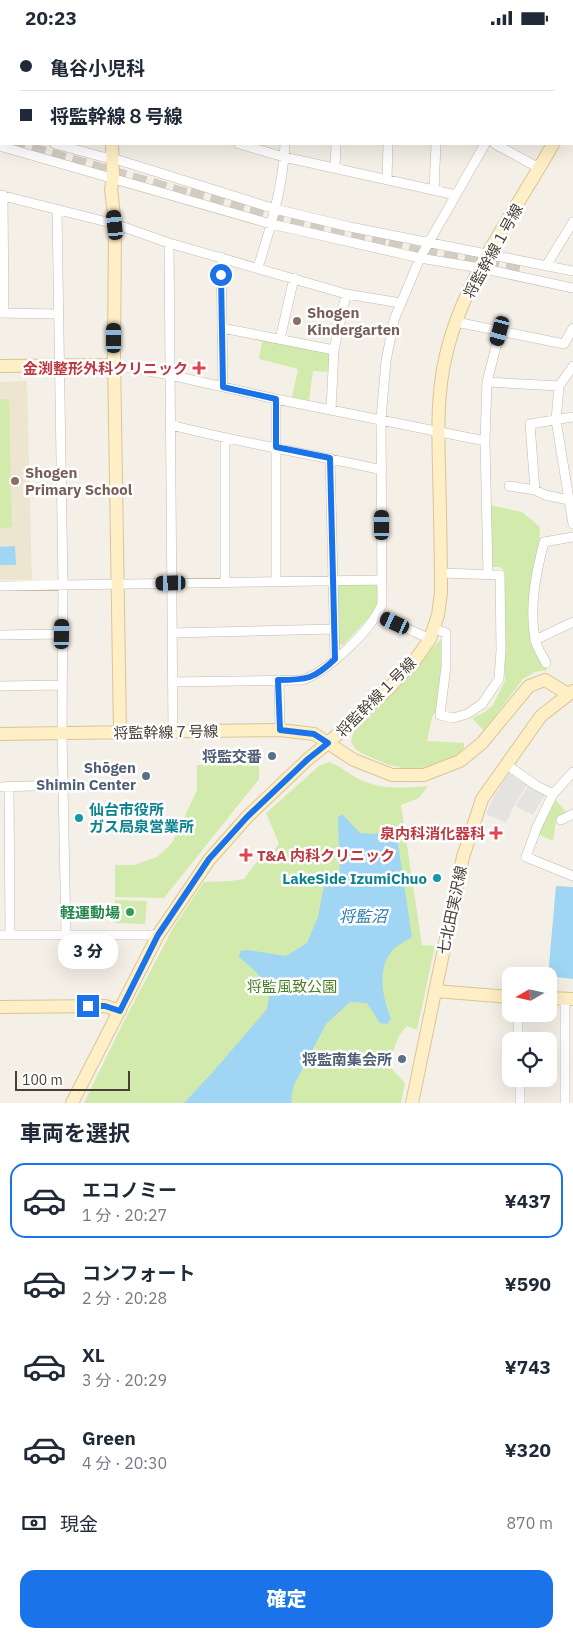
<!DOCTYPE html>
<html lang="ja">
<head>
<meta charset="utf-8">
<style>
	:root { --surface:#fff; --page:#f6f6f7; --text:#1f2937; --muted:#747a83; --line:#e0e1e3; --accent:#1a73e8 }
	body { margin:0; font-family:"IBM Plex Sans","Noto Sans JP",sans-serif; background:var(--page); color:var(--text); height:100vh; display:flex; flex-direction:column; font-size:19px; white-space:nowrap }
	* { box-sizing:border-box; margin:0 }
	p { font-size:16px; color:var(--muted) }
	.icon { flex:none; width:28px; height:28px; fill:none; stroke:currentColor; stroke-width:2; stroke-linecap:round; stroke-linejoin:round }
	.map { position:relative; height:1068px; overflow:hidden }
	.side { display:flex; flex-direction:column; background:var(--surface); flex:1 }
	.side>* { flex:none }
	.top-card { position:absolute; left:0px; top:0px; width:574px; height:110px; box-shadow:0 5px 20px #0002; display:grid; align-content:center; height:110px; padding:0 20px; background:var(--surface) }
	.needle { width:32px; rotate:261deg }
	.tools { position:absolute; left:502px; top:932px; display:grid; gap:10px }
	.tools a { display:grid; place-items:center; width:55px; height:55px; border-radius:10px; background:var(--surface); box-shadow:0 5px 20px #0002; font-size:25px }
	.scale { position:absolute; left:15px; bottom:12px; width:115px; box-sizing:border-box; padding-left:5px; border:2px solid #484035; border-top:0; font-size:14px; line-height:18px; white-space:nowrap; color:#484035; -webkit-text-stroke:4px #fff; paint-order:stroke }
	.end { position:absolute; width:22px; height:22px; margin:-11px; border:6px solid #1a73e8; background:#fff; box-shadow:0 0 0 2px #fff }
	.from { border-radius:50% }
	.bubble { position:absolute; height:35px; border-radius:15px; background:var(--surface); box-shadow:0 5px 20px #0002; font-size:16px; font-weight:800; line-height:35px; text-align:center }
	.car { position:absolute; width:15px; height:30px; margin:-15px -8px; border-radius:6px; box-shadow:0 0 4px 1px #0007; background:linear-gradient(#222 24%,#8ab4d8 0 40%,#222 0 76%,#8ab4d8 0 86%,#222 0) }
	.top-card b { display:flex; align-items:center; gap:18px; height:48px; font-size:19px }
	.top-card b+b { border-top:1px solid var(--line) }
	.top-card i { width:12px; height:12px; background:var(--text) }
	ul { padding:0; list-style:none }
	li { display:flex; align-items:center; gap:15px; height:75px; margin:0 10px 8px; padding:0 10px; border:2px solid transparent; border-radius:15px }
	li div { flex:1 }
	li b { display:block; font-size:19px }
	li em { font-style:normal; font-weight:800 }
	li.current { border-color:var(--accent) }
	li>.icon { width:45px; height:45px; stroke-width:1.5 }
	h2 { padding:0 20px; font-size:22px; line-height:60px }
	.pay { display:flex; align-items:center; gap:12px; height:55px; padding:0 20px; font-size:19px }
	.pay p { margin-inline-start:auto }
	.primary-button { display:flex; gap:10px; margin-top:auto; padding:10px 20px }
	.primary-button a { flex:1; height:58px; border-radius:15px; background:var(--accent); color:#fff; font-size:20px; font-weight:800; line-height:58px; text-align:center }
	.status { display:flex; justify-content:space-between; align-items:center; height:35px; padding:0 25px; background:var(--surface); direction:ltr }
	.status svg { height:14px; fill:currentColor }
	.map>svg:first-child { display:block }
</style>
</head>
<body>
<div class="status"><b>20:23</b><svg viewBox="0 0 49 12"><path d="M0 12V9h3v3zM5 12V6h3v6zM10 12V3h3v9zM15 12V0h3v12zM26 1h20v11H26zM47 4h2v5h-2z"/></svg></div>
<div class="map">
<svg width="573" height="1068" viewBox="0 0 573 1068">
	<rect width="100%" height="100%" fill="#f4f0e7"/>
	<path fill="#eee5d0" d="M27,346l5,199h-32v-198z"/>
	<path fill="#d2ebad" d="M262,306l67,12 1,3 -1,16 -16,-1 -4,29 -17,-3 6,-28 -39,-10z
		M0,364h9l3,128 -12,1z
		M490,470l32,7 18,15 -1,24 -8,41 -1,49 17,26v3l-12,2 -12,7 -39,52 -12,-13 13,-6 8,-7 12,-24v-109l-5,-5h-8z
		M376,547l4,3 -2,23 -35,37h-3l-2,-3 -1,-59z
		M441,604l1,10 -3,51 -3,12 -4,5 -5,24 37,2v5l-9,9 -27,10 -21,2 -18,-4 -26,-11 -8,-5 -4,-7 2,-10z
		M329,727c12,4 21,13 32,18 21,10 45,8 67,6l-9,12 -18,7 21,140 13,1 -18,84 -10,-4c-11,12 -12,19 -16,35l-3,1 1,4 16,17 -4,20h-317l39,-80 50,-95 31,-46 27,-1 13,-2 14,-19 11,-3 10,-13 -13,-31 53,-47z
		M197,730h62v14l-95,119 -49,-1v-32h19l23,-8 15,-14 25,-53z
		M554,763l13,15 -11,9 -3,19 -17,-8z
		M115,865l32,1 -2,23 -31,-1z"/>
	<path fill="#e5e3df" d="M509,738l18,12 -11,17 -10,21 -20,-9 6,-14z
		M529,750l16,10 -12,20 -18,-9z"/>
	<path fill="#a0d5f4" d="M15,511l1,19h-16v-18z
		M342,779l18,19 15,1 20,-10 17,113c-6,4 -15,8 -20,14 -16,19 -9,47 -1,68l-4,5 -7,-1 -13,-20 -17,-1 -24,22 -33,63 -2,16h-107l28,-30 55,-64 2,-13 -12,-23 -18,-16 1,-6 8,-1 38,6 21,-13 11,-26 6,-32h8l8,-7 -2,-61z
		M556,851l17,1v92l-25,-3z"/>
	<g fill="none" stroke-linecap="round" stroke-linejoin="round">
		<path stroke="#d2cdc3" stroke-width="14" stroke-dasharray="14 7" stroke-linecap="butt" d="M0,106h1
			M11,109l189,55
			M191,155l70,21
			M249,179l72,17
			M311,188l89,19
			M388,211l47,11
			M424,212l99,18"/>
		<defs>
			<path id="street" d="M215,1v-1
				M290,1v-1
				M341,1v-1
				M393,1v-1
				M542,1v-1
				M572,31l1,1
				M0,93l1,1
				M55,109l48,13 9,1 163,51 75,18 223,44
				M239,109l45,13 172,38
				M495,109l44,24
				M0,111l271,78 149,34 60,10 93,20
				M335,133l1,-24
				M387,145l1,-36
				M434,155l2,-46
				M0,160l115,29 54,19 177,51 55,9
				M3,160l1,118
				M57,175l6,375 -1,149 4,201
				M169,208l4,489
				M221,222l2,130
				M546,231l27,-44
				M258,232c13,-40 25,-81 27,-123
				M0,278l58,1
				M456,287l108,22 9,-16
				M222,293l112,22
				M280,304l14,-61
				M114,330l56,10 106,24 209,42 2,-59 13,-51
				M487,347l72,4 14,-20
				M559,351l-3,34 17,104
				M276,364v183
				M331,374l3,-59 12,-56
				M171,390c70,18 140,29 211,45
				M225,404v143
				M485,406l3,133
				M330,423l5,201
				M509,451l26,4 10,5 24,5
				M535,455l-5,-66 43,-7
				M0,551l382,-6
				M378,580l52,24
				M433,593l13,5v33l-6,49 13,3 14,-4 15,-10 17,-25 2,-29 -1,-75 -59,-2
				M172,598l162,-4
				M0,600l63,-1
				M535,605l38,-18
				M546,628c-3,-7 -10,-16 -11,-24 -6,-32 1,-66 9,-97l29,-5
				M279,645l1,50
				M172,647l130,-2c26,-8 70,-51 80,-76l-1,-185 5,-58 8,-41 26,-62 65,-114
				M0,651l62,-1
				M507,730l30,21 16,8
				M573,737l-20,22 -16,33 -11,30 47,19
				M9,751l1,149
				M0,752l63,-2
				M561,785l12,-6
				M0,900h158
				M565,964v104
				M518,1006v-27
				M520,1044v24"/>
			<path id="secondary" d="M112,1v-1
				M572,73h1
				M112,109l1,34 -2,11 4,35 -1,133 6,376
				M0,331l114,-1
				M0,699l280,-4 34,4 40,26 38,15h32l36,-14 22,-18 47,-57 16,-6 23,14
				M435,956l76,6
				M549,963l24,1
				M0,972l105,-1 15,5
				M72,1068l86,-168 51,-75 38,-43 61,-58 20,-16 61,-55 26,-28 15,-21 8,-24 3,-22c0,-42 -1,-83 -2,-125 -1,-37 -2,-76 7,-113 18,-77 69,-143 107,-211
				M412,1068l51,-246 19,-58 59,-83 32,-25"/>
		</defs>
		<use href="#street" stroke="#c4baac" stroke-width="10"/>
		<use href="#secondary" stroke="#dac596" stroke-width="14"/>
		<use href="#street" stroke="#fff" stroke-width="9"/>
		<use href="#secondary" stroke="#ffefc6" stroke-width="12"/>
	</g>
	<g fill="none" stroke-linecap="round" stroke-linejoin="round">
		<path stroke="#1a73e8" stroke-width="6" d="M88,971h17l15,5 38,-76 51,-76 38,-42 61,-58 20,-16 -14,-9 -34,-4 -2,-50c29,0 36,-1 57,-21l-5,-201 -54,-11v-48l-53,-12 -2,-112"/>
	</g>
	<g fill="#8d6e63" stroke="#fff" stroke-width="2">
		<circle cx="297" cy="286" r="5"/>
		<circle cx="15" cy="446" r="5"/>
	</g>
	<g fill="#e0444e" stroke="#fff" stroke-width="2">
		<path d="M196.5 325.5h5v5h5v5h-5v5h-5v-5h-5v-5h5z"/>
		<path d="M493.5 790.5h5v5h5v5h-5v5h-5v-5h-5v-5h5z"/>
		<path d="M243.5 812.5h5v5h5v5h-5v5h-5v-5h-5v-5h5z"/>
	</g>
	<g fill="#5c6f8a" stroke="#fff" stroke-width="2">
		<circle cx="272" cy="721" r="5"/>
		<circle cx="146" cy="741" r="5"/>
		<circle cx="402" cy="1024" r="5"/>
	</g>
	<g fill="#0f9aa8" stroke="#fff" stroke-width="2">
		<circle cx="79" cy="783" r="5"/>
		<circle cx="437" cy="843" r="5"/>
	</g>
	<circle fill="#2e9e5b" stroke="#fff" stroke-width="2" cx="130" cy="877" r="5"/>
	<g text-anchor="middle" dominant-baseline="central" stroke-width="5" stroke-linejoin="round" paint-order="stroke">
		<g font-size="15" fill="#484035" stroke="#fff">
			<text transform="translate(493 216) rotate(-61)">将監幹線１号線</text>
			<text transform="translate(376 662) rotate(-45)">将監幹線１号線</text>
			<text transform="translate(166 697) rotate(-1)">将監幹線７号線</text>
			<text transform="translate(452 875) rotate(-78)">七北田実沢線</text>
		</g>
		<g font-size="15" font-weight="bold" fill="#785e54" stroke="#fff" text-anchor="start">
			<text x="307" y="277">Shogen<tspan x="307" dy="17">Kindergarten</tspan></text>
			<text x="25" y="437">Shogen<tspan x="25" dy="17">Primary School</tspan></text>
		</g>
		<g font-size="15" font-weight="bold" fill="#be3a42" stroke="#fff" text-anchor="end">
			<text x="188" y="333">金渕整形外科クリニック</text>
			<text x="485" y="798">泉内科消化器科</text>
			<text x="257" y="820" text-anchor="start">T&amp;A 内科クリニック</text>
		</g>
		<g font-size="15" font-weight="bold" fill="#4e5e75" stroke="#fff" text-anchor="end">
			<text x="262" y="721">将監交番</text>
			<text x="136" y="732">Shōgen<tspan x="136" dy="17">Shimin Center</tspan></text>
			<text x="392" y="1024">将監南集会所</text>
		</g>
		<g font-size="15" font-weight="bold" fill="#0d838f" stroke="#fff" text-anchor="start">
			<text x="89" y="774">仙台市役所<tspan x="89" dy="17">ガス局泉営業所</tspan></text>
			<text x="427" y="843" text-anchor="end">LakeSide IzumiChuo</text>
		</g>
		<g font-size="15" font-weight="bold" fill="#27864d" stroke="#fff" text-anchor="end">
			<text x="120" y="877">軽運動場</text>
		</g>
		<g font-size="15" fill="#4a7e25" stroke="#fff">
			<text x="292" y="951">将監風致公園</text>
		</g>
		<g font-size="16" font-style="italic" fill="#277cb2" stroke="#fff">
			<text x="363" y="881">将監沼</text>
		</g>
	</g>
</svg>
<div class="tools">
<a><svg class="needle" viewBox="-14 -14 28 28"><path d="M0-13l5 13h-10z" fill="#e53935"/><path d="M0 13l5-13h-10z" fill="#747a83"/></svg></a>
<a><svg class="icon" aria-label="locate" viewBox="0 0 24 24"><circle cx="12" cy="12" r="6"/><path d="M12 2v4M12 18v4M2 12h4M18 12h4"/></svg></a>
</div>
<div class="scale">100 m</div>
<i class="end from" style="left:221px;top:240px"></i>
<i class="end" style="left:88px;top:971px"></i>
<div class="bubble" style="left:58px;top:899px;width:60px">3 分</div>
<i class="car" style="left:115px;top:190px;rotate:354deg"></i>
<i class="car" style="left:500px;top:296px;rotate:195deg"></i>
<i class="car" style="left:114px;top:303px;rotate:0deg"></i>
<i class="car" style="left:382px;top:490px;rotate:0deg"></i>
<i class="car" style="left:171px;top:548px;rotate:269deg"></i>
<i class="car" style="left:395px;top:588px;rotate:295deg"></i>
<i class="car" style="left:62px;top:599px;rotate:1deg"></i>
<div class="top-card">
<b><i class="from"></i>亀谷小児科</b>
<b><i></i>将監幹線８号線</b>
</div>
</div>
<section class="side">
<h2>車両を選択</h2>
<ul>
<li class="current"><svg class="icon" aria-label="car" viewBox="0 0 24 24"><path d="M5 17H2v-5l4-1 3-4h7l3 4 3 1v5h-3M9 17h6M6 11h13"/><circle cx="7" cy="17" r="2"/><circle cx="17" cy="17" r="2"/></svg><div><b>エコノミー</b><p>1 分 · 20:27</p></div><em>¥437</em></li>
<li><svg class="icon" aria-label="car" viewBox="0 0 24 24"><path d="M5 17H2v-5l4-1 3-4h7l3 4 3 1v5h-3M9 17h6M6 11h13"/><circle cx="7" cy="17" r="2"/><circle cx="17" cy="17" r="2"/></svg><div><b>コンフォート</b><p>2 分 · 20:28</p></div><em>¥590</em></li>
<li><svg class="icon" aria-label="car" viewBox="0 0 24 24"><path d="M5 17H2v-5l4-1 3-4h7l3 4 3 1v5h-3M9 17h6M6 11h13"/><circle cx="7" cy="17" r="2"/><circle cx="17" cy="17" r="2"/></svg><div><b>XL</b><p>3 分 · 20:29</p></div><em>¥743</em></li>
<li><svg class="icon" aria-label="car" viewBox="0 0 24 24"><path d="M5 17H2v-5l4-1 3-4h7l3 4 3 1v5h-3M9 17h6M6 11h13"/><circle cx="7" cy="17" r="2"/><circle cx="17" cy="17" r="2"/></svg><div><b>Green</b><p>4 分 · 20:30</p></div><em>¥320</em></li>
</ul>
<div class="pay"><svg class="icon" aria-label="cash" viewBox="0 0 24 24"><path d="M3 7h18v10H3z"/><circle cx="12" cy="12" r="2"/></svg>現金<p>870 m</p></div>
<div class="primary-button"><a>確定</a></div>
</section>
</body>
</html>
